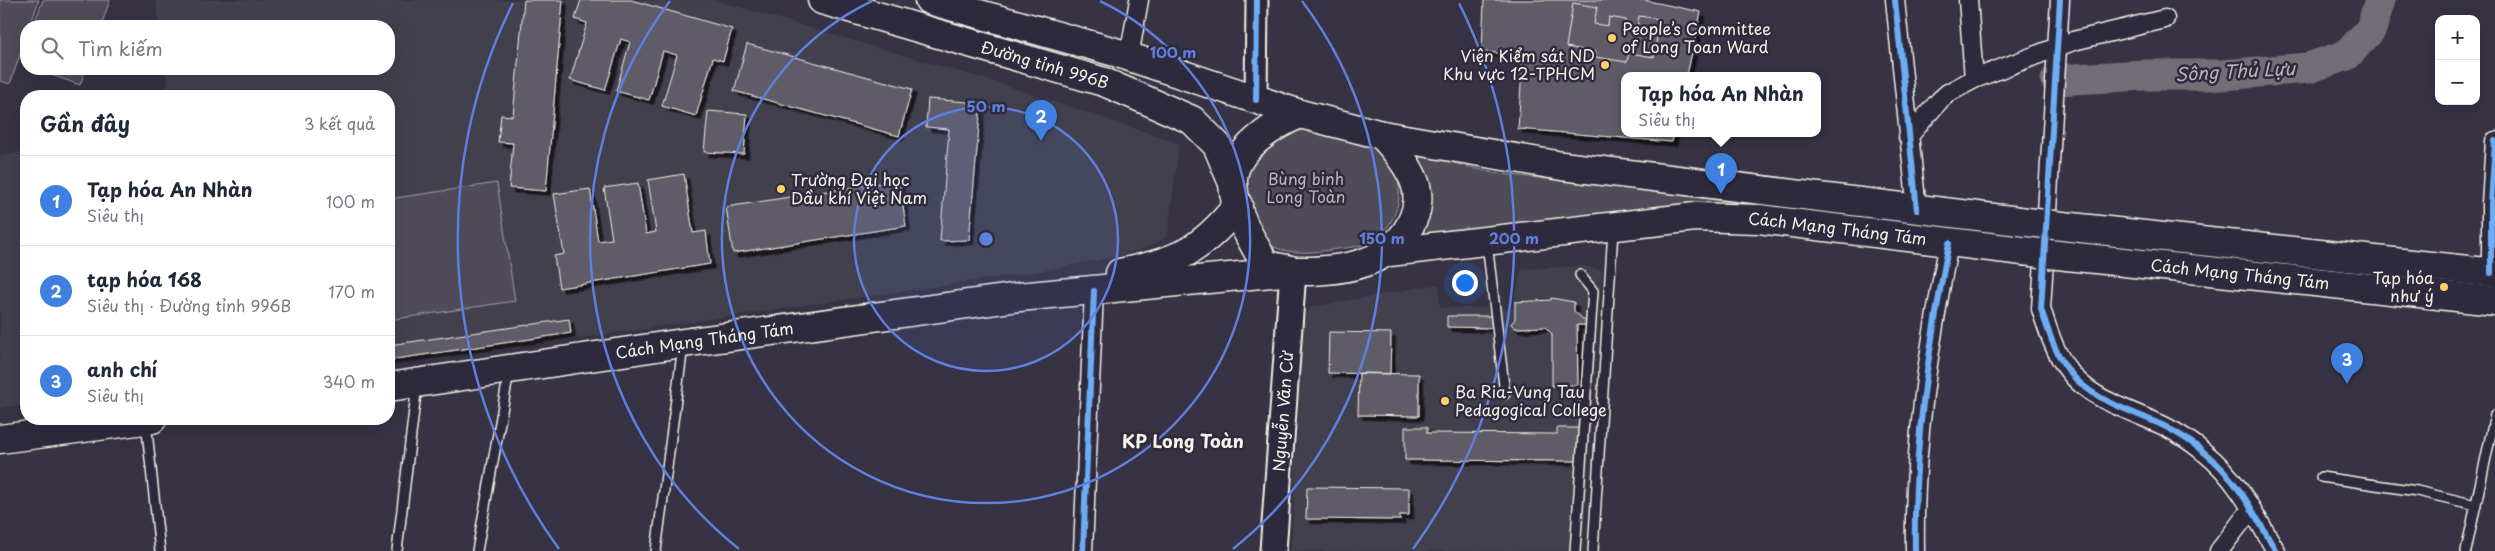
<!DOCTYPE html>
<html lang="vi">
<meta charset="utf-8">
<style>
:root{--surface:#fff;--page:#f6f6f7;--text:#1f2937;--muted:#747a83;--line:#e0e1e3;--accent:#111827}
body{margin:0;font-family:"Playpen Sans",sans-serif;background:var(--page);color:var(--text)}
.controls{position:absolute;right:15px;top:15px;display:grid;overflow:hidden;border-radius:10px;box-shadow:0 5px 20px #0002}
.controls button{width:45px;height:45px;display:grid;place-items:center;padding:0;border:0;border-bottom:1px solid var(--line);background:var(--surface);color:var(--text);font:25px sans-serif}
.you{position:absolute;left:1464px;top:282px;width:18px;height:18px;margin:-12px;border:4px solid #fff;border-radius:50%;background:#1a73e8;box-shadow:0 0 0 8px #1a73e833}
.badge{display:grid;place-items:center;width:32px;height:32px;border-radius:50%;background:var(--accent);color:#fff;font-size:16px;font-weight:700}
.pin{position:absolute;translate:-50% -41px;filter:drop-shadow(0 1px 2px #0008)}
.pin::after{content:'';position:absolute;top:26px;width:18px;height:15px;background:inherit;clip-path:polygon(0 0,100% 0,50% 100%)}
.popup{position:absolute;left:1621px;top:72px;width:200px;height:65px;box-sizing:border-box;display:grid;place-content:center;border-radius:10px;background:var(--surface);filter:drop-shadow(0 1px 4px #0005);font-size:16px;white-space:nowrap;color:var(--muted)}
.popup b{font-size:19px;color:var(--text)}
.popup::after{content:'';position:absolute;left:50%;top:100%;margin-left:-10px;border:10px solid transparent;border-top-color:var(--surface)}
.list{margin:0;padding:0;list-style:none}
h2{display:flex;justify-content:space-between;align-items:center;height:65px;margin:0;padding:0 20px;font-size:21px}
h2 small{font-size:16px;font-weight:400;color:var(--muted)}
.list li{display:grid;grid-template-columns:32px 1fr auto;gap:15px;align-items:center;box-sizing:border-box;height:90px;padding:0 20px;border-top:1px solid var(--line)}
.list b{display:block;font-size:19px;white-space:nowrap}
.list p{margin:0;font-size:16px;white-space:nowrap;color:var(--muted)}
.list em{font-size:16px;font-style:normal;color:var(--muted)}
.icon{flex:none;width:28px;height:28px;fill:none;stroke:currentColor;stroke-width:2;stroke-linecap:round;stroke-linejoin:round}
.map{position:relative;flex:none;width:2495px;height:551px;overflow:hidden}
.search{position:absolute;background:var(--surface);box-shadow:0 5px 20px #0002;left:20px;top:20px;width:375px;height:55px;display:flex;align-items:center;gap:12px;box-sizing:border-box;padding:0 18px;border-radius:20px;color:var(--muted);font-size:19px}
.panel{position:absolute;background:var(--surface);box-shadow:0 5px 20px #0002;left:20px;top:90px;width:375px;height:335px;border-radius:20px}
.map>svg:first-child{display:block}
</style>
<div class="map">
<svg width="2495" height="551" viewBox="0 0 2495 551">
<defs>
<filter id="shadow"><feDropShadow dx="4.5" dy="4.5" stdDeviation="0" flood-color="#0009"/></filter>
</defs>
<rect width="100%" height="100%" fill="#373244"/>
<filter id="ink" filterUnits="userSpaceOnUse"><feTurbulence type="fractalNoise" baseFrequency=".02" numOctaves="2"/><feDisplacementMap in="SourceGraphic" scale="10" xChannelSelector="R" yChannelSelector="G"/><feConvolveMatrix kernelMatrix="1 2 1 2 8 2 1 2 1" color-interpolation-filters="sRGB"/></filter>
<g filter="url(#ink)">
<!-- built -->
<path fill="#433f4e" d="M156,0H715L1002,84L1179,143L1168,236L1151,246L1128,254L1042,271L389,366V96H169L165,69H389V26H159Z
M26,151V404L0,408V156Z
M1584,266L1602,270L1582,551H1291L1303,317L1311,307L1439,284L1440,307L1512,309L1522,269Z"/>
<!-- green -->
<path fill="#504b59" stroke="#a29ea0" d="M0,0H39L30,26H26V37L10,84L0,81Z
M43,0H110L101,26H33Z
M34,69H86L80,85Z
M1299,124C1313,128 1369,138 1377,145C1407,171 1407,216 1374,240C1364,247 1350,247 1338,249C1303,254 1271,258 1249,225C1244,218 1243,175 1242,164Z
M1414,153L1494,173L1660,192L1798,212L1948,228V232L1797,218L1411,241Z
M497,183L515,301L389,320V199Z"/>
<g fill="none" stroke-linecap="round" stroke-linejoin="round">
<!-- river -->
<path stroke="#726e77" stroke-width="31" d="M2056,80L2145,75H2221L2308,68L2347,55L2371,29L2380,0"/>
</g>
<!-- building -->
<path fill="#5f5c67" stroke="#f4f1e8" filter="url(#shadow)" d="M524,0H563L546,191L509,188L513,143L498,142L501,115L513,116Z
M581,0H631L732,29L723,61L713,58L696,116L662,106L677,55L663,51L649,100L616,91L630,42L621,39L605,90L570,80L587,23L575,19Z
M1484,0H1643L1701,12L1687,75H1625V133H1674L1672,142L1518,129L1523,55L1482,52Z
M1573,3L1597,7L1594,24L1608,26L1609,17L1626,20L1625,26L1637,28L1639,16L1660,19L1654,57L1629,53L1627,62L1595,57L1596,52L1566,47Z
M747,44L912,89L899,136L734,91Z
M928,99L981,103L969,240L940,241L949,129L926,127Z
M708,111L747,114L744,154L704,152Z
M684,174L693,233L706,231L710,264L559,288L554,256L564,254L554,194L590,189L598,241L612,239L604,188L638,183L646,234L656,232L648,180Z
M899,180L906,226L733,253L726,207Z
M1551,298L1574,302V311L1589,325H1577L1578,385L1552,386V334L1545,327L1515,328L1511,324L1515,319V302L1551,300Z
M1447,316H1493V328L1447,327Z
M569,319L571,333L389,360V345Z
M1329,332L1391,333L1390,374L1328,373Z
M1359,373L1419,374V416L1358,415Z
M1405,427H1427V433L1557,434V428H1579V461L1405,460Z
M1307,487L1409,488V515H1400V520L1306,519Z"/>
<g fill="none" stroke-linecap="round" stroke-linejoin="round">
<!-- service casing -->
<g stroke="#f4f1e8" stroke-width="12">
<path id="service" d="M1487,243L1505,394
M146,422L160,551
M2321,477L2417,491L2476,505
M397,551L417,385
M477,551L509,372
M656,551L683,346
M1575,551L1593,291L1580,275
M1593,551L1613,230
M2466,551L2495,415"/>
</g>
<!-- minor casing -->
<g stroke="#f4f1e8" stroke-width="21">
<path id="minor" d="M1895,0L1917,210
M1968,0L1974,79
M2060,0L2041,309C2048,330 2055,354 2069,371C2090,400 2133,411 2164,426C2178,433 2193,443 2205,453C2237,478 2256,517 2276,551
M1129,57L1139,0
M1908,137L1940,100L1948,93L1974,79L2073,41L2165,19
M2491,273V204L2495,141
M1083,551L1094,291
M1915,551C1913,447 1929,345 1949,243
M2219,551L2251,509"/>
</g>
<!-- tertiary casing -->
<g stroke="#f4f1e8" stroke-width="25">
<path id="tertiary" d="M1256,100L1257,0"/>
</g>
<!-- secondary casing -->
<g stroke="#f4f1e8" stroke-width="29">
<g id="secondary">
<path id="s1" d="M1273,551L1293,271"/>
</g>
</g>
<!-- primary casing -->
<g stroke="#f4f1e8" stroke-width="31">
<g id="primary">
<path id="s2" d="M822,0L1104,82L1192,120L1217,145L1232,181"/>
<path d="M929,0L1115,52L1300,114L1382,135L1562,166L2027,222"/>
<path d="M2071,227L2495,273"/>
<path id="s3" d="M1389,252L1695,217L1759,219L2023,251"/>
<path id="s4" d="M2067,256L2495,301"/>
<path d="M1291,270L1266,265C1251,240 1234,212 1233,183C1231,151 1275,124 1300,114"/>
<path d="M1120,273C1178,261 1200,252 1238,205"/>
<path id="s5" d="M389,387L683,343L1019,297L1293,271C1338,272 1394,266 1413,219C1419,206 1419,190 1413,178C1406,162 1394,148 1382,135"/>
<path d="M0,439L152,419"/>
</g>
</g>
<!-- service -->
<use href="#service" stroke="#2f2a3d" stroke-width="9"/>
<!-- minor -->
<use href="#minor" stroke="#2f2a3d" stroke-width="18"/>
<!-- tertiary -->
<use href="#tertiary" stroke="#2f2a3d" stroke-width="21"/>
<!-- secondary -->
<use href="#secondary" stroke="#2f2a3d" stroke-width="25"/>
<!-- primary -->
<use href="#primary" stroke="#2f2a3d" stroke-width="28"/>
<!-- primary-bridge casing -->
<g stroke="#f4f1e8" stroke-width="31" stroke-linecap="butt">
<path id="primary-bridge" d="M2027,222L2071,227
M2023,251L2067,256"/>
</g>
<!-- primary-bridge -->
<use href="#primary-bridge" stroke="#2f2a3d" stroke-width="28"/>
<!-- cycleway casing -->
<g stroke="#2f2a3d" stroke-width="9">
<path id="cycleway" d="M1895,0L1917,210
M2060,0L2041,309C2048,330 2055,354 2069,371C2090,400 2133,411 2164,426C2178,433 2193,443 2205,453C2237,478 2256,517 2276,551
M1256,100L1257,0
M2491,273V204L2495,141
M1083,551L1094,291
M1915,551C1913,447 1929,345 1949,243"/>
</g>
<!-- cycleway -->
<use href="#cycleway" stroke="#6dadf4" stroke-width="6"/>
</g>
</g>
<!-- distance rings -->
<circle cx="986" cy="239" r="132" fill="#5e7fdd" fill-opacity=".12"/>
<g fill="none" stroke="#5e7fdd" stroke-width="2.5">
<circle cx="986" cy="239" r="132"/>
<path d="M1100 1A264 264 0 1 1 872 1"/>
<path d="M739 549A396 396 0 0 1 670 1M1302 1A396 396 0 0 1 1233 549"/>
<path d="M559 549A528 528 0 0 1 513 3M1459 3A528 528 0 0 1 1413 549"/>
</g>
<!-- markers -->
<g fill="#ffd166" stroke="#2f2a3d" stroke-width="2">
<circle cx="1612" cy="38" r="5"/>
<circle cx="1605" cy="65" r="5"/>
<circle cx="781" cy="189" r="5"/>
<circle cx="2444" cy="287" r="5"/>
<circle cx="1445" cy="401" r="5"/>
</g>
<g text-anchor="middle" stroke-width="5" stroke-linejoin="round" paint-order="stroke">
<!-- poi labels -->
<g font-size="16" fill="#f4f1e8" stroke="#2f2a3d" text-anchor="start">
<text x="1622" y="35">People’s Committee<tspan x="1622" dy="18">of Long Toan Ward</tspan></text>
<text x="1595" y="62" text-anchor="end">Viện Kiểm sát ND<tspan x="1595" dy="18">Khu vực 12-TPHCM</tspan></text>
<text x="791" y="186">Trường Đại học<tspan x="791" dy="18">Dầu khí Việt Nam</tspan></text>
<text x="2434" y="284" text-anchor="end">Tạp hóa<tspan x="2434" dy="18">như ý</tspan></text>
<text x="1455" y="398">Ba Ria-Vung Tau<tspan x="1455" dy="18">Pedagogical College</tspan></text>
</g>
<!-- street labels -->
<g font-size="16" fill="#f4f1e8" stroke="#2f2a3d">
<text dy="6" stroke="none"><textPath href="#s2" startOffset="232">Đường tỉnh 996B</textPath></text>
<text dy="6" stroke="none"><textPath href="#s3" startOffset="451">Cách Mạng Tháng Tám</textPath></text>
<text dy="6" stroke="none"><textPath href="#s4" startOffset="174">Cách Mạng Tháng Tám</textPath></text>
<text dy="6" stroke="none"><textPath href="#s5" startOffset="319">Cách Mạng Tháng Tám</textPath></text>
<text dy="6" stroke="none"><textPath href="#s1" startOffset="140">Nguyễn Văn Cừ</textPath></text>
</g>
<!-- park labels -->
<g font-size="16" fill="#bbb7b6" stroke="#2f2a3d">
<text x="1306" y="185">Bùng binh<tspan x="1306" dy="18">Long Toàn</tspan></text>
</g>
<!-- water labels -->
<g font-size="18" font-style="italic" fill="#bab6b5" stroke="#2f2a3d">
<text transform="translate(2235 72) rotate(-3)" y="6">Sông Thủ Lựu</text>
</g>
<!-- neighbourhood labels -->
<g font-size="18" font-weight="bold" fill="#f4f1e8" stroke="#2f2a3d">
<text x="1183" y="448">KP Long Toàn</text>
</g>
</g>
<circle cx="986" cy="239" r="8" fill="#5e7fdd" stroke="#2f2a3d" stroke-width="2.5"/>
<g font-size="15" text-anchor="middle" font-weight="bold" fill="#5e7fdd" stroke="#2f2a3d" stroke-width="5" stroke-linejoin="round" paint-order="stroke">
<text x="1173" y="58">100 m</text>
<text x="986" y="112">50 m</text>
<text x="1382" y="244">150 m</text>
<text x="1514" y="244">200 m</text>
</g>
</svg>
<div class="controls">
<button>+</button>
<button>−</button>
</div>
<div class="you"></div>
<div class="pin badge" style="left:1721px;top:194px;background:#3f7fe0">1</div>
<div class="popup"><b>Tạp hóa An Nhàn</b>Siêu thị</div>
<div class="pin badge" style="left:1041px;top:141px;background:#3f7fe0">2</div>
<div class="pin badge" style="left:2347px;top:384px;background:#3f7fe0">3</div>
<div class="search"><svg class="icon" aria-label="search" viewBox="0 0 24 24"><circle cx="10" cy="10" r="6"/><path d="M15 15l6 6"/></svg>Tìm kiếm</div>
<section class="panel">
<h2>Gần đây<small>3 kết quả</small></h2>
<ul class="list">
<li><span class="badge" style="background:#3f7fe0">1</span><div><b>Tạp hóa An Nhàn</b><p>Siêu thị</p></div><em>100 m</em></li>
<li><span class="badge" style="background:#3f7fe0">2</span><div><b>tạp hóa 168</b><p>Siêu thị · Đường tỉnh 996B</p></div><em>170 m</em></li>
<li><span class="badge" style="background:#3f7fe0">3</span><div><b>anh chí</b><p>Siêu thị</p></div><em>340 m</em></li>
</ul>
</section>
</div>
